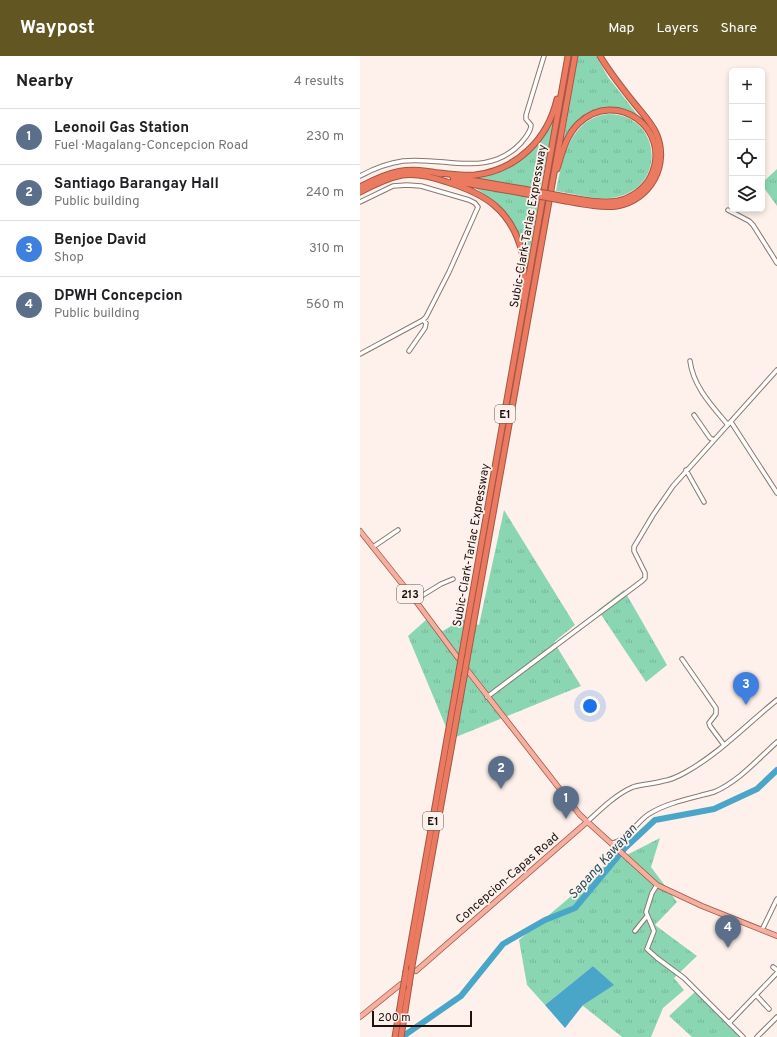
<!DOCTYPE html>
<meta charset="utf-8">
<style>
:root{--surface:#fff;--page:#f6f6f6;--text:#202124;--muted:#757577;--line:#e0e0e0;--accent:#625723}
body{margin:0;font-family:Overpass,sans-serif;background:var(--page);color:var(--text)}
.controls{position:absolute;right:12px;top:12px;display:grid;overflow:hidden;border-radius:6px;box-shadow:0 2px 6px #0003}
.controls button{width:36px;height:36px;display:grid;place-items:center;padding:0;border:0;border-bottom:1px solid var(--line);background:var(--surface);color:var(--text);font:20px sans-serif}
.scale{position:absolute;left:12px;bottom:10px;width:100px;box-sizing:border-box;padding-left:4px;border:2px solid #1a130f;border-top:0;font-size:11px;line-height:14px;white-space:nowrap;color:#1a130f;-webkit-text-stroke:3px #fef1eb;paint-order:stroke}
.you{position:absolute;left:230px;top:650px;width:14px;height:14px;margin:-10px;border:3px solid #fff;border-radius:50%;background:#1a73e8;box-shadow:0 0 0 6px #1a73e833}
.badge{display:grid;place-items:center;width:26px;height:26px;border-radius:50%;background:var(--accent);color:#fff;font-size:13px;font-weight:700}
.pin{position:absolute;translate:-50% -33px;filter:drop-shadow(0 1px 2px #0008)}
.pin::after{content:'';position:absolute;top:21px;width:14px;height:12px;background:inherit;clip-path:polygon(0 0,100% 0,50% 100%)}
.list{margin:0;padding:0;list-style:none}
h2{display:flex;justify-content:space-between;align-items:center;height:52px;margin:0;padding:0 16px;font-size:17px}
h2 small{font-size:13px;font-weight:400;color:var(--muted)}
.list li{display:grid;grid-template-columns:26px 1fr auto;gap:12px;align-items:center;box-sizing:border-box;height:56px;padding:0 16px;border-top:1px solid var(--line)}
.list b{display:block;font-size:15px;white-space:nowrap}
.list p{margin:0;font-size:13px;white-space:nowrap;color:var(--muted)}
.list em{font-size:13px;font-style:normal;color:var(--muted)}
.icon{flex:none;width:22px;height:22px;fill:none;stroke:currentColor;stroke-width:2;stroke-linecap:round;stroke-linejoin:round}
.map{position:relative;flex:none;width:417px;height:981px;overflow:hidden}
header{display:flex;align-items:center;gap:24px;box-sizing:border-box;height:56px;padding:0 20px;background:var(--accent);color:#fff}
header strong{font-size:19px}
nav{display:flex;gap:22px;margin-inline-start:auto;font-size:14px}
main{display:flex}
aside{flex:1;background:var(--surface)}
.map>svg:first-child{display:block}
</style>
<header>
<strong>Waypost</strong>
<nav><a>Map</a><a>Layers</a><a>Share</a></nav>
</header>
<main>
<aside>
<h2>Nearby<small>4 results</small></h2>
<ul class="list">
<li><span class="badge" style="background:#5c6f8a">1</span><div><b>Leonoil Gas Station</b><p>Fuel · Magalang-Concepcion Road</p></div><em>230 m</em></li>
<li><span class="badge" style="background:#5c6f8a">2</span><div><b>Santiago Barangay Hall</b><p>Public building</p></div><em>240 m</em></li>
<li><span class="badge" style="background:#3f7fe0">3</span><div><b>Benjoe David</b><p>Shop</p></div><em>310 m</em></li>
<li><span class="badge" style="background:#5c6f8a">4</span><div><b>DPWH Concepcion</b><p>Public building</p></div><em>560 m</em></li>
</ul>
</aside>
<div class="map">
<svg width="417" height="981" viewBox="0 0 417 981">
<defs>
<pattern id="grass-tufts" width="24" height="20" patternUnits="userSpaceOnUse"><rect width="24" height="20" fill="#8ad6b2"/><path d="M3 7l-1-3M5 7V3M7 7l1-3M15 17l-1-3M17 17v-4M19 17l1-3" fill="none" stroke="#76b798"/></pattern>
</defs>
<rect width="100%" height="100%" fill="#fef1eb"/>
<!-- grass -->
<path fill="url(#grass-tufts)" d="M218,0H236L248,21L280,62C258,49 232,47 214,68C210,73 207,81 203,86Z
M248,58C301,58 308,130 257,141C237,145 215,138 196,135C202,104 210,62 248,58Z
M192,65L194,66L180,133L115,123V121C153,113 175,101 192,65Z
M417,113V150L402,129V127Z
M114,131L179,143L167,210H166L153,168L137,147Z
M144,454L215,569L194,586L221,630L91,683L48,580L66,564L83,575L102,563L119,569Z
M264,534L307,609L286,626L238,554Z
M300,782L291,811L317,846L295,869L337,900L314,922L324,934L303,952L291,981H262L222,949L253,929L233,910L185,949L167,929L159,884L221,832L239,813Z
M336,935L381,981H332L309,960Z"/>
<!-- water -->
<path fill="#49a6c9" d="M233,910L254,929L223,949L205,972L185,949Z"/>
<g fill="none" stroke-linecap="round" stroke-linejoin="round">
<!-- river -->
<path stroke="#49a6c9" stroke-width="6" d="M42,981L101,940L143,888L185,864L215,852L265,792L295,764L354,753L397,733L417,714"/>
<!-- minor casing -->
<g stroke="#89776e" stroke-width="5.5">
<path id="minor" d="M0,120C13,113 28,107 43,105C85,100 127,123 161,87C165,82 171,76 171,69L166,63V59L184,0
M0,146L33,130L47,129L61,130L109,144L115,147L118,151L89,216L66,261L63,264
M368,154L389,165L393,169L417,207
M0,298L63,264L66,267L65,272L49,295
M330,305C333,330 352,350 368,369
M334,359L350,382L354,384
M371,366L417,437
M326,414L344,446
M13,491L38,474
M55,544L81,528L93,523
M322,603L356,652V658L349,667L350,670L364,689
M127,641L282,525L285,522V517L274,495V491L293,459L313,430L417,314
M227,766C240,754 256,738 273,731C282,728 293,728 303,725C311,724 319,720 326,716C360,697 387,668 417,644
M251,787C267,786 276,766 289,758C308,746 333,742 354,736C379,725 397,704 417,686
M297,829L292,837L286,856L294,875L287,893L297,902L324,922L383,981
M402,874L417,843
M275,875L287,860
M413,911L417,914
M396,939L409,953
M369,967L417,917
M397,981L417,961"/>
</g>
<!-- major casing -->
<g stroke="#a25644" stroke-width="6">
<path id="major" d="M0,475L55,544L98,602
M108,615L220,759L297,829L342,850L417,880
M56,915L227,766
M0,961L41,928"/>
</g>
<!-- highway casing -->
<g stroke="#a25644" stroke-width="7">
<path id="highway" d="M197,113C202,97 206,79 219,67C256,32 313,73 291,120C285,133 271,142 258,145C241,148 223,144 206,141
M78,117C91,118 103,120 115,119C157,114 188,83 197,43
M93,121L163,133
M93,125L162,137
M0,131C30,115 47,110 81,118
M0,136C13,129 27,122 42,119C56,117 73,121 87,126C126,138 151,154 162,196C166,211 163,227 163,242
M206,145C222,148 241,152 257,150C291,144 310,108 296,77C291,66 282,57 274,47C262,32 250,17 240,0
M102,597L208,0
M107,603L215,0
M52,910L104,621
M46,915L99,615
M35,981L43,933
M41,981L49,929"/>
</g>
<!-- minor -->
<use href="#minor" stroke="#fff" stroke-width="3.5"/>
<!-- major -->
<use href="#major" stroke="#f4afa0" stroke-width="4.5"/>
<!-- highway -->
<use href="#highway" stroke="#ec7a61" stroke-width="5"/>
<!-- highway-bridge casing -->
<g stroke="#a25644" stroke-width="7" stroke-linecap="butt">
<path id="highway-bridge" d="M163,133L206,141
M162,137L206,145
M99,615L102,597
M104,621L107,603
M49,929L52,910
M43,933L46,915"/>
</g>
<!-- highway-bridge -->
<use href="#highway-bridge" stroke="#ec7a61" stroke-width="5"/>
</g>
<g text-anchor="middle" stroke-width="3.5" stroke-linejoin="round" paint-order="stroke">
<!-- shield labels -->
<g fill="#fef1eb" stroke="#5e5651" stroke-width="1">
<rect x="135" y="349" width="20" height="18" rx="3"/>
<rect x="37" y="529" width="26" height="18" rx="3"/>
<rect x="63" y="756" width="20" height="18" rx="3"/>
</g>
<g font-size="11" font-weight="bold" fill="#1a130f">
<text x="145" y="362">E1</text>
<text x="50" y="542">213</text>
<text x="73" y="769">E1</text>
</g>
<!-- street labels -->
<g font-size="12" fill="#1a130f" stroke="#fef1eb">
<text transform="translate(168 170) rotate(-80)" y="4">Subic-Clark-Tarlac Expressway</text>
<text transform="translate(111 489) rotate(-80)" y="4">Subic-Clark-Tarlac Expressway</text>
<text transform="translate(147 822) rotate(-41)" y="4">Concepcion-Capas Road</text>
</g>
<!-- water labels -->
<g font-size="13" font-style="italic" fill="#244c5c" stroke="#fef1eb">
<text transform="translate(242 805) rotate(-48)" y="5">Sapang Kawayan</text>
</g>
</g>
</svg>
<div class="controls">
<button>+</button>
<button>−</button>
<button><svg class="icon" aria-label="locate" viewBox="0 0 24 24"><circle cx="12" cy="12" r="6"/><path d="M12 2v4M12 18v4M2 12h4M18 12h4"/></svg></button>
<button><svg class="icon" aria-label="layers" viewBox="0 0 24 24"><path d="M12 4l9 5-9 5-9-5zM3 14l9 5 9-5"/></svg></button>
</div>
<div class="scale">200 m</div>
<div class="you"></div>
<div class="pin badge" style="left:206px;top:763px;background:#5c6f8a">1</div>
<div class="pin badge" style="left:141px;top:733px;background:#5c6f8a">2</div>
<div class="pin badge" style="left:386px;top:649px;background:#3f7fe0">3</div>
<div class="pin badge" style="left:368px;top:892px;background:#5c6f8a">4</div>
</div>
</main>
